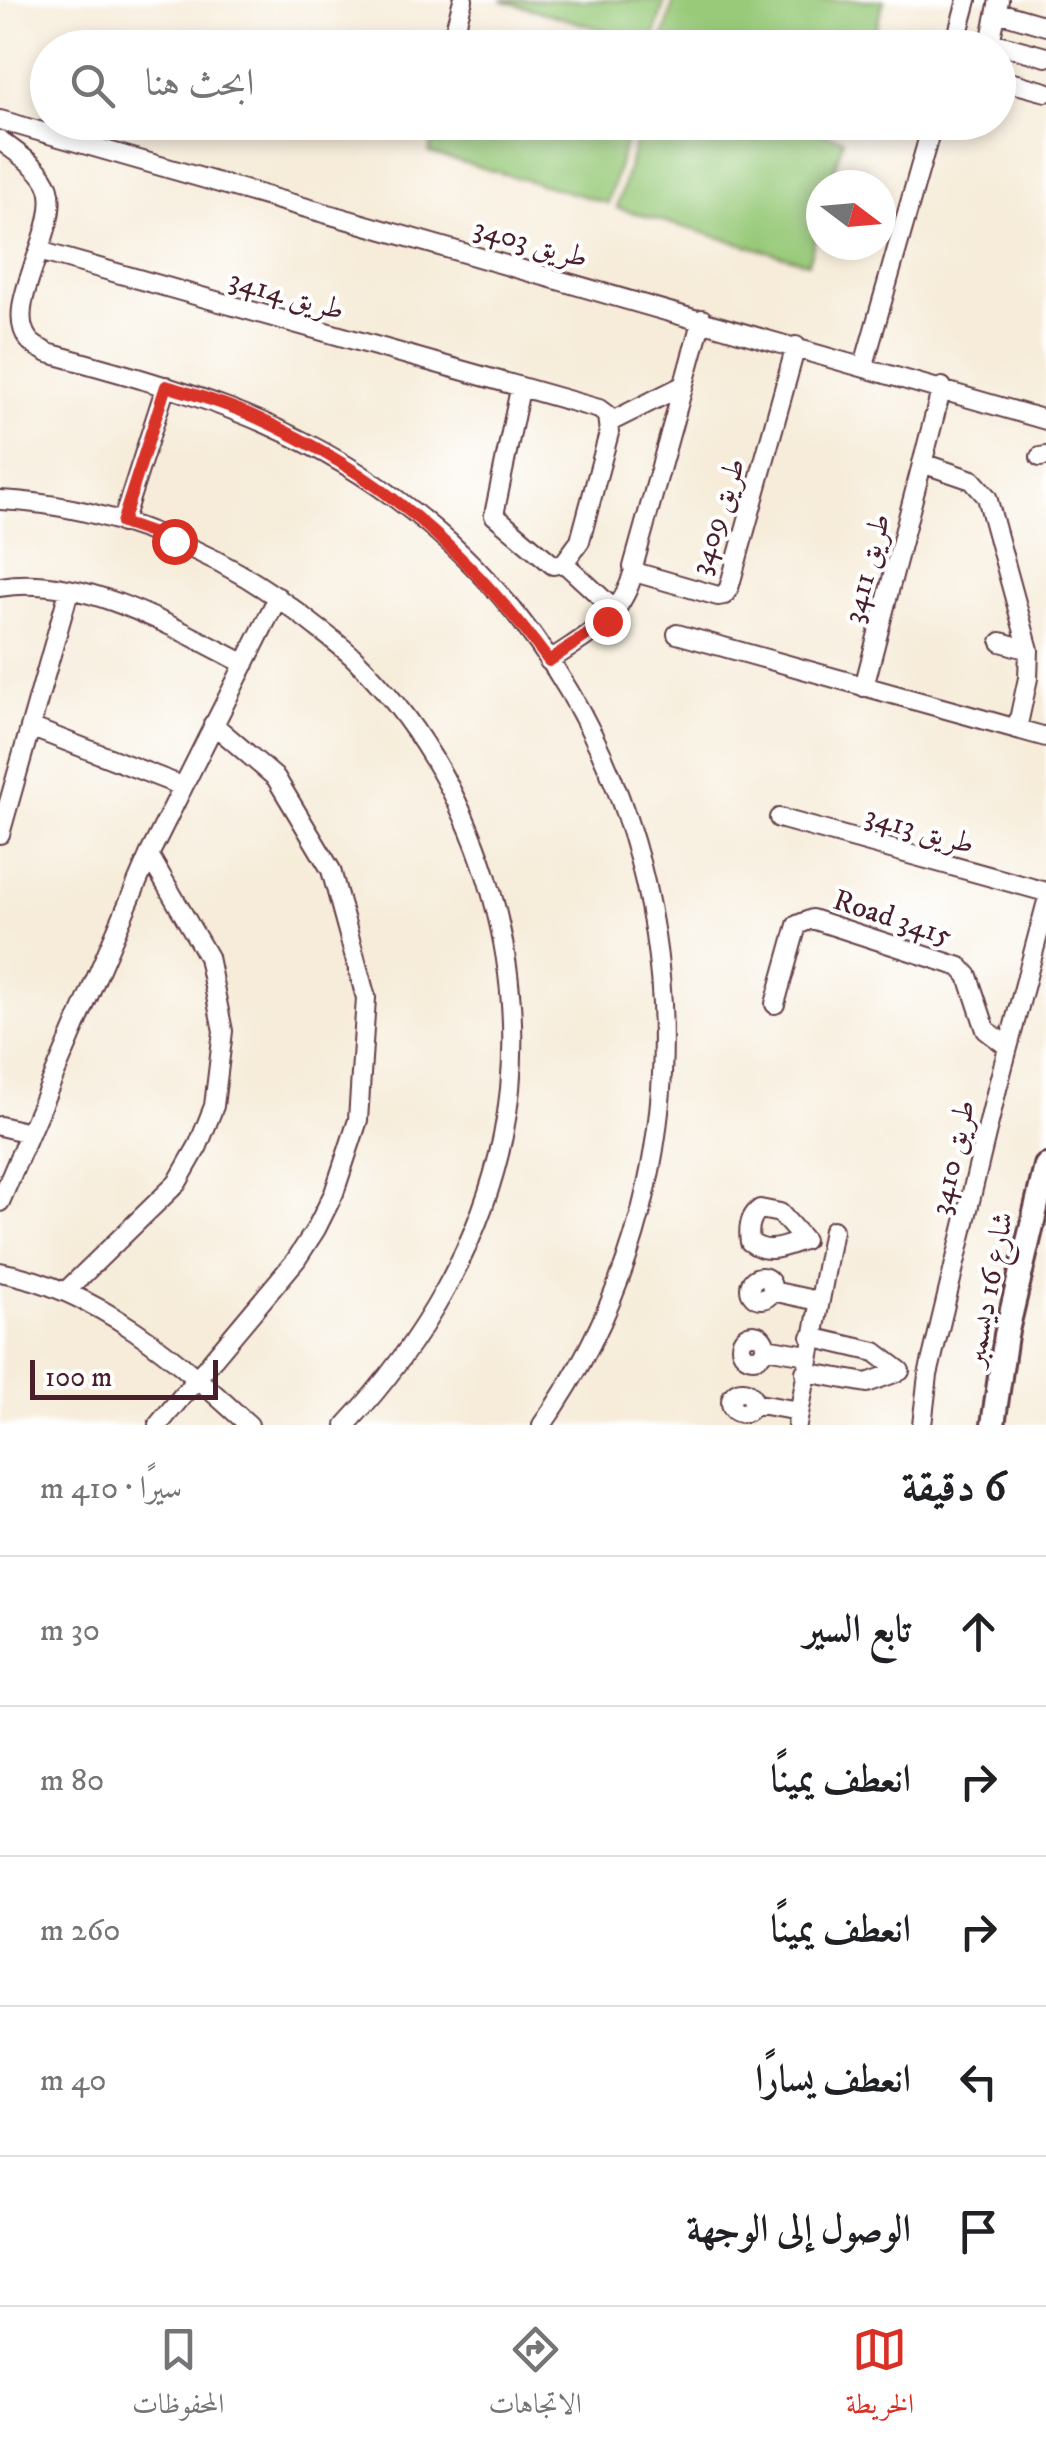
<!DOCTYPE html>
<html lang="ar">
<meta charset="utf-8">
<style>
:root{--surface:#fff;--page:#f2f2f2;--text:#202124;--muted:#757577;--line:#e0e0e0;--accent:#d93025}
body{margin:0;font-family:"IM FELL DW Pica",Amiri,serif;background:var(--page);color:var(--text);direction:rtl}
.compass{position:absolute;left:806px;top:170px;width:90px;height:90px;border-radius:50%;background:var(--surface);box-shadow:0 5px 15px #0003;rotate:106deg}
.scale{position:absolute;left:30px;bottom:25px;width:188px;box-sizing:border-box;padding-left:10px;border:5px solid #4a1f2b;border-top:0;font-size:28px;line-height:35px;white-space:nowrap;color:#4a1f2b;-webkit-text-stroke:8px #fff;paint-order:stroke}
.stop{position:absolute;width:30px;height:30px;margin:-22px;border:8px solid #d93025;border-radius:50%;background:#fff}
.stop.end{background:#d93025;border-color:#fff;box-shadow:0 2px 10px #0008}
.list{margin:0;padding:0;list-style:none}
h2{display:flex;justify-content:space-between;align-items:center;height:130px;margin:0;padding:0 40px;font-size:42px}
h2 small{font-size:32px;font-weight:400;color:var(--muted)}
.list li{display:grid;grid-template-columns:65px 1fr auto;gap:30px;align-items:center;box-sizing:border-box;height:150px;padding:0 40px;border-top:2px solid var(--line)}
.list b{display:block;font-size:38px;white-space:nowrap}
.list em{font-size:32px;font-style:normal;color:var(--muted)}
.icon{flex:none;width:55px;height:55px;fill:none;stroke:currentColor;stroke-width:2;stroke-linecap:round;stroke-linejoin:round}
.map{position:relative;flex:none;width:1046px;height:1425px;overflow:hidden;direction:ltr}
.search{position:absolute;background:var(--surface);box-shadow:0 5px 15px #0003;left:30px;right:30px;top:30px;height:110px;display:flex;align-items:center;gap:25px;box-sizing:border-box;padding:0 35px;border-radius:55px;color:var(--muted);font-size:38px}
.sheet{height:880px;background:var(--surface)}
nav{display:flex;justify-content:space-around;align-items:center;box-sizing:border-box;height:140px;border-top:2px solid var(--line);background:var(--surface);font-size:28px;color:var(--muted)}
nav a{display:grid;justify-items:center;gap:5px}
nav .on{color:var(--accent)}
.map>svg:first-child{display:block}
</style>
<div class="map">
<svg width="1046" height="1425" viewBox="0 0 1046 1425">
<rect width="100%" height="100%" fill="#fff"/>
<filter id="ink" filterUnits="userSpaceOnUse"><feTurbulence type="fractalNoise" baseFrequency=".01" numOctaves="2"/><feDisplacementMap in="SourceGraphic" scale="20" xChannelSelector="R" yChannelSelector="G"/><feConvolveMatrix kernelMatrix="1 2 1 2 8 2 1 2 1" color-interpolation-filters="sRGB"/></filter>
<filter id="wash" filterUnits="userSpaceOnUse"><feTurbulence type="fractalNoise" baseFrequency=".0048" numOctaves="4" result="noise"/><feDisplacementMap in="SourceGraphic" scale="40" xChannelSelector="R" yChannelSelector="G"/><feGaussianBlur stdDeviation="2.25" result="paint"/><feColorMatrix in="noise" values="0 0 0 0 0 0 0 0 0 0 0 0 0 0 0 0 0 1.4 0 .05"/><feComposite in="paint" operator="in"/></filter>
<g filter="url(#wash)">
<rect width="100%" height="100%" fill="#f6ecd9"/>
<!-- green -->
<path fill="#99ca7a" stroke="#727452" stroke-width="2.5" d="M501,0H665L652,44Z
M674,0H884L871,47H661Z
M438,123V122L631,123L608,203L429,153Z
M641,123H787L843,139L830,185H821V217L808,263L617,208Z"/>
</g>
<g filter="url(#ink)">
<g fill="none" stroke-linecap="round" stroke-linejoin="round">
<!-- minor casing -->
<g stroke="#643e45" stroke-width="22">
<path id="minor" d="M998,12L1046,26
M991,42L1046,57
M450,48L463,0
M954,48L967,0
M989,48L999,0
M998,79L1046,92
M0,120L1046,420
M0,140C16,153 43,168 49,189C61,230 1,307 29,340C33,346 41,349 48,353C176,388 285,417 395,498C685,711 748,1133 542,1425
M39,251L599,409L607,415L609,433L580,541L564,563L553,565L494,515L520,389
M702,319L633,567L638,573L718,596L724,595L729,588L796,346
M864,365L933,122
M610,422L682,386
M1040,457L1046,456
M922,463L972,480L987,497L1029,650L1028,678L1017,729
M0,500C109,505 221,551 306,619C321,631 338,643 353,657C476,776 537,967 503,1136C481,1244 421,1345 346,1425
M122,523L166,386
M564,563L617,612
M0,587C83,573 175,628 245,664
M677,634L1046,737
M1001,642L1029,650
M549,661C589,633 621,621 634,570
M864,687L942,387
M30,727L182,786
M779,818L1046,892
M0,834L69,591
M775,1004L797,925L812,919L960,967L968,976L986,1030L1007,1046
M0,1126L29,1133
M0,1202L149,855L278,597
M760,1209L780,1213L804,1240C784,1246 769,1256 750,1242C748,1229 749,1217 760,1209Z
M0,1272C99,1290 177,1359 249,1425
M750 1288a11 11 0 1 1 22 0a11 11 0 1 1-22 0Z
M66,1291L177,1183L198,1146L214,1106L223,1031L208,957L149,855
M772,1291L818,1301
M741 1346a12 12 0 1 1 24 0a12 12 0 1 1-24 0Z
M765,1348L808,1355
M805,1372L867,1383L900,1371L875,1352L811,1337
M731 1402a11 11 0 1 1 22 0a11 11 0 1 1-22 0Z
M753,1403L799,1411
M158,1425L296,1260L316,1229L334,1193L358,1120L366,998L331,870L276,778L213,724
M797,1425L833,1230
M922,1425L928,1375L997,1089L1046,905"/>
</g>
<!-- major casing -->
<g stroke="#643e45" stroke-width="28">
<path id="major" d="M993,1425L1006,1335L1046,1166"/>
</g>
<!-- minor -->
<use href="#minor" stroke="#fff" stroke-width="18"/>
<!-- major -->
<use href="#major" stroke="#fff" stroke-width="22"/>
</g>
</g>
<g fill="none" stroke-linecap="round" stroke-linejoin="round" filter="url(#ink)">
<!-- route -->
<path stroke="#d93025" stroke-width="12" d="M174,541L122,523L166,386C195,395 225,403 253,416C380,473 466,550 549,661L607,621"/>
</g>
<g text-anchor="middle" stroke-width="8" stroke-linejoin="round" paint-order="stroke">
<!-- street labels -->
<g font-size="30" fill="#4a1f2b" stroke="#fff">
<text transform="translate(531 242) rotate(16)" y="10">طريق 3403</text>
<text transform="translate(287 294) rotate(16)" y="10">طريق 3414</text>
<text transform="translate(717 516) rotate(-72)" y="10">طريق 3409</text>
<text transform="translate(866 568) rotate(-75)" y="10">طريق 3411</text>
<text transform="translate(920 829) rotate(16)" y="10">طريق 3413</text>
<text transform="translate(893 917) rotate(18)" y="10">Road 3415</text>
<text transform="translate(952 1157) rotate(-77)" y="10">طريق 3410</text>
<text transform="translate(988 1289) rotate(-79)" y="10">شارع 16 ديسمبر</text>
</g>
</g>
</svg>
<svg class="compass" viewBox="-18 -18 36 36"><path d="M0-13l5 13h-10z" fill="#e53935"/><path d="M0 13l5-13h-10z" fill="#757577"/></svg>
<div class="scale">100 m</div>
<div class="stop" style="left:174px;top:541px"></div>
<div class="stop end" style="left:607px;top:621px"></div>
<div class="search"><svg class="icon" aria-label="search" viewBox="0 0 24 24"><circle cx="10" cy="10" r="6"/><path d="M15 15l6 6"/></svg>ابحث هنا</div>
</div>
<section class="sheet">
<h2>6 دقيقة<small>سيرًا · 410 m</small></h2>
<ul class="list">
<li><svg class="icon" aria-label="ahead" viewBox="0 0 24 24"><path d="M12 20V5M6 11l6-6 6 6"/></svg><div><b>تابع السير</b></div><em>30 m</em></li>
<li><svg class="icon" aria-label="right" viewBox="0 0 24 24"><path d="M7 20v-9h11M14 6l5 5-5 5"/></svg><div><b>انعطف يمينًا</b></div><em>80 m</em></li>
<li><svg class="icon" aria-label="right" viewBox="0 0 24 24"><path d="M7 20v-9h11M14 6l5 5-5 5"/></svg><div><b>انعطف يمينًا</b></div><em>260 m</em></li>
<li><svg class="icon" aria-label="left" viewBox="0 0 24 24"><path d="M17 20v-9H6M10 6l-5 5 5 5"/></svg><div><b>انعطف يسارًا</b></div><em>40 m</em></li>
<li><svg class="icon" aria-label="arrive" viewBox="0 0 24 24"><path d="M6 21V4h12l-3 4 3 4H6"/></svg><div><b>الوصول إلى الوجهة</b></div></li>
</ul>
</section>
<nav>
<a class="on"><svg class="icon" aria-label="map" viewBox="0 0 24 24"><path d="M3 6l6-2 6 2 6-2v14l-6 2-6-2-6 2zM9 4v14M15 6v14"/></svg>الخريطة</a>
<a><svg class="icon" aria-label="directions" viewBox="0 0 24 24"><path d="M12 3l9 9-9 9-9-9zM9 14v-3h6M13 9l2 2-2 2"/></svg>الاتجاهات</a>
<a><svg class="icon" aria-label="saved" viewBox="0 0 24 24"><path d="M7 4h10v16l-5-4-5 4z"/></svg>المحفوظات</a>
</nav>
